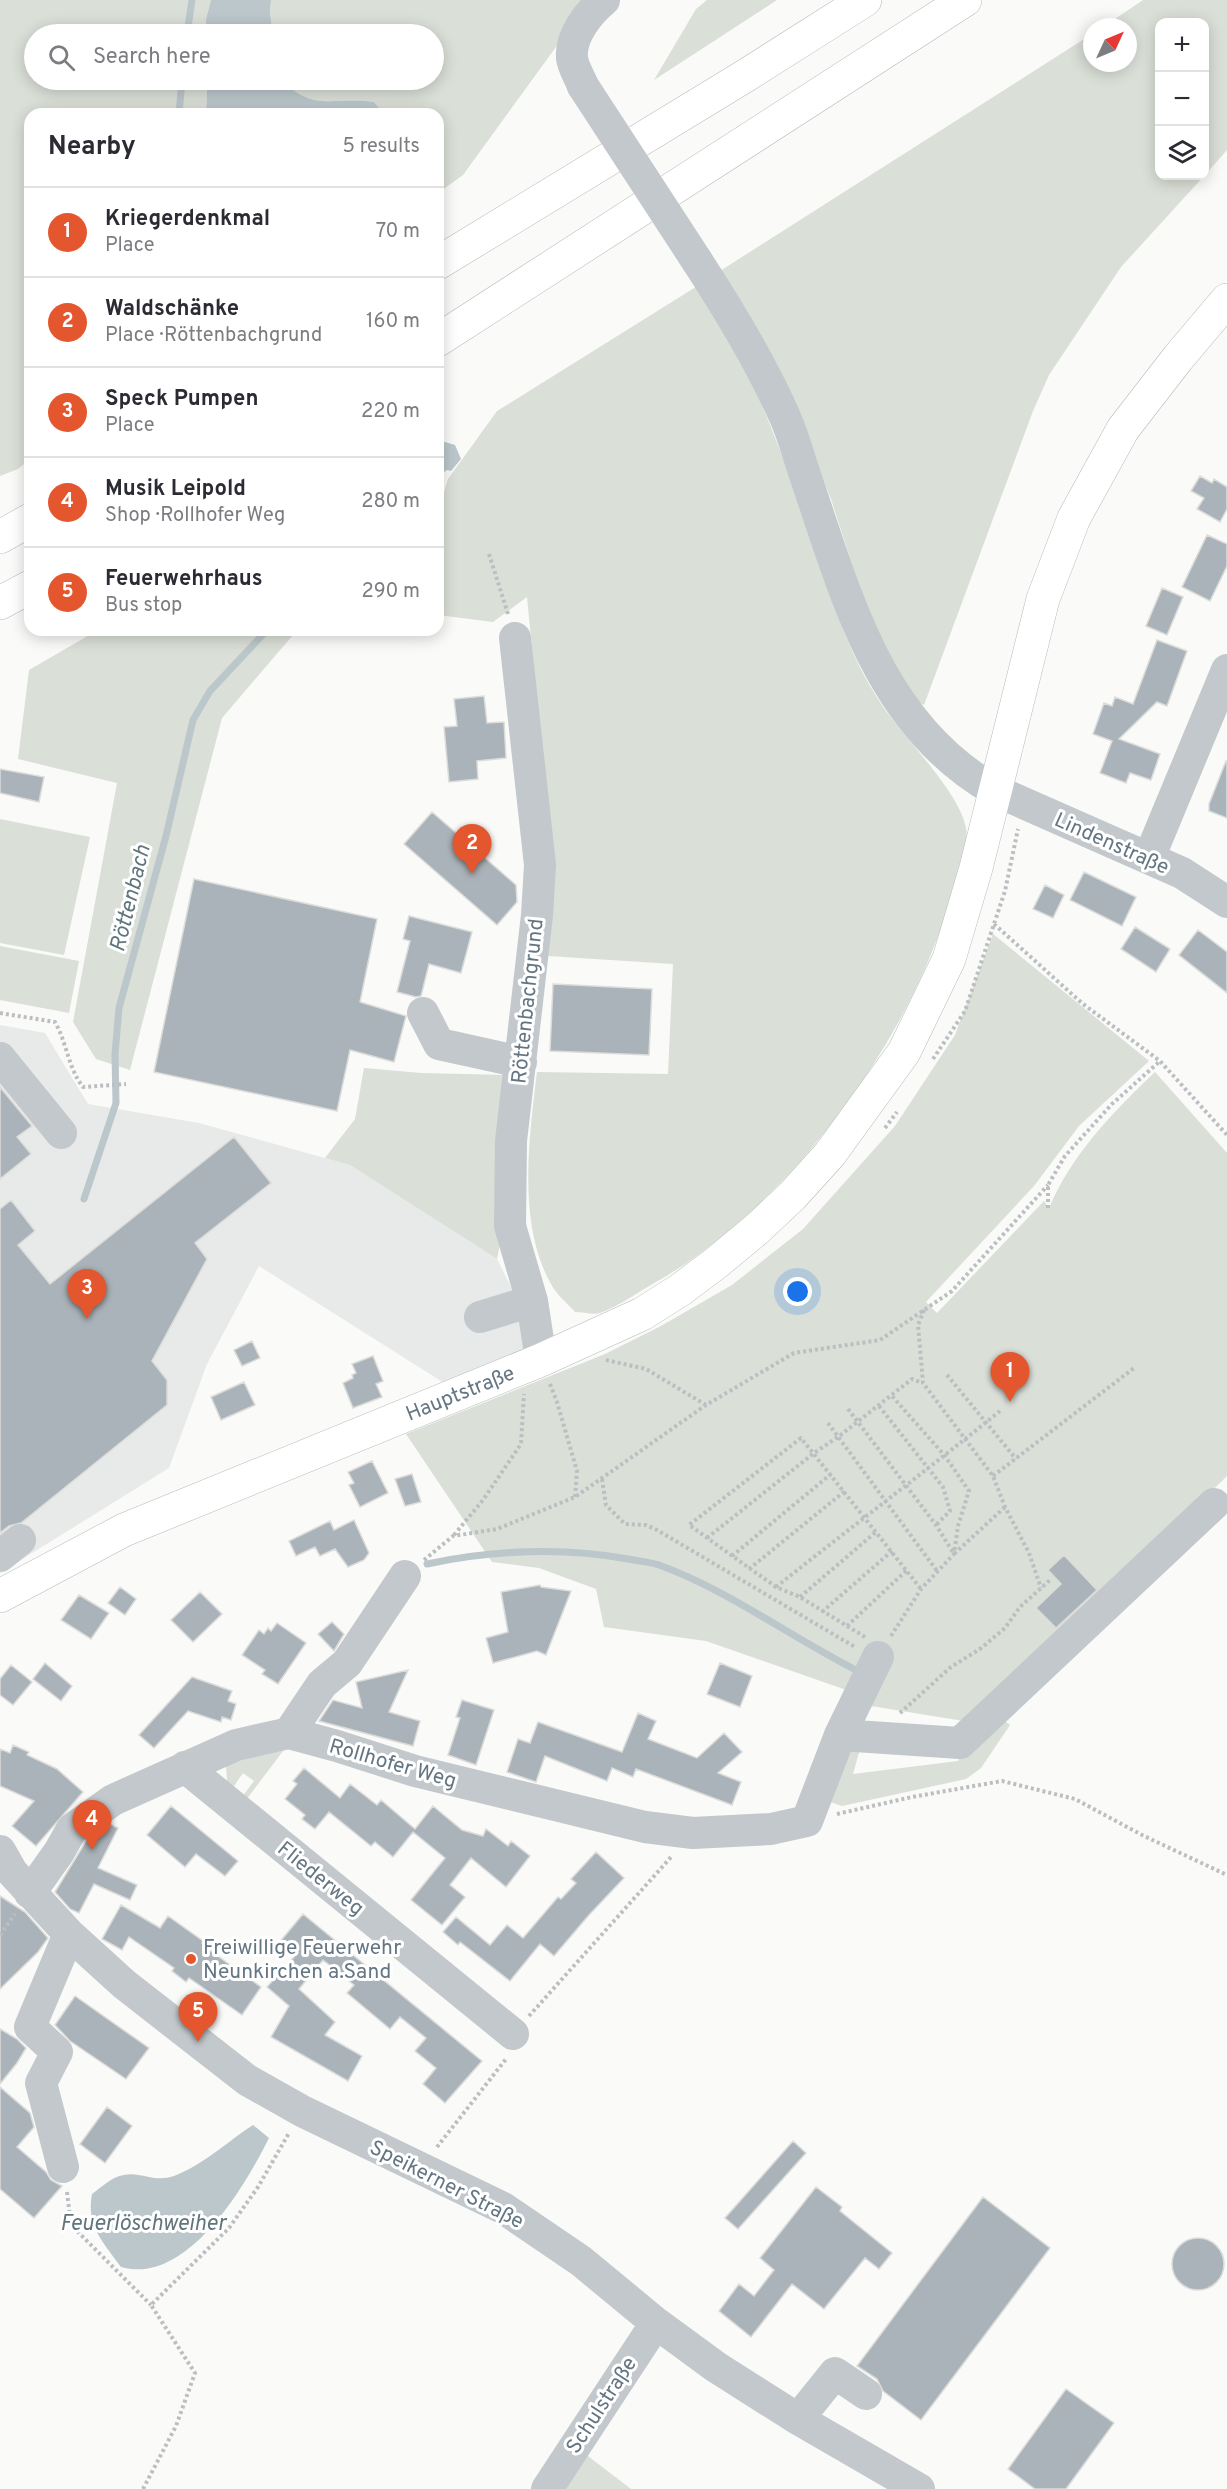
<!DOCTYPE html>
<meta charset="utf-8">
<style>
:root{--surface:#fff;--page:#f2f2f3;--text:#2b2b33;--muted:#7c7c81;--line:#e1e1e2;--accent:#e4572e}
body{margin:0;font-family:Overpass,sans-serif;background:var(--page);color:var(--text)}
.controls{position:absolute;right:18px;top:18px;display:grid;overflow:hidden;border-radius:12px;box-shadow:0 3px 15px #0003}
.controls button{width:54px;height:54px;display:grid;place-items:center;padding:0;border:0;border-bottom:2px solid var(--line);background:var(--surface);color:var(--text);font:30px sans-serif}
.compass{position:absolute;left:1083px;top:18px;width:54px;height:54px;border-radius:50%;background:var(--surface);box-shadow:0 3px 15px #0003;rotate:46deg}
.you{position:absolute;left:798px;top:1292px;width:21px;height:21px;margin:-15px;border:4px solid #fff;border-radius:50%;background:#1a73e8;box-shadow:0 0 0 9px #1a73e833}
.badge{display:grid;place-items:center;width:39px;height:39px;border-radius:50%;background:var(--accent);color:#fff;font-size:20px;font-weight:700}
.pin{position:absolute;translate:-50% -50px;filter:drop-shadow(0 2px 3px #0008)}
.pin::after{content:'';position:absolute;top:32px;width:21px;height:18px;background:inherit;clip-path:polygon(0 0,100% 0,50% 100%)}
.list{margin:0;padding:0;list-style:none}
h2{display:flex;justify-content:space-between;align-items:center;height:78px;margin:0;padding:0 24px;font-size:26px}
h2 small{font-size:20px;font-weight:400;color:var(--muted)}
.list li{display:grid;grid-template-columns:39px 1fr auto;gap:18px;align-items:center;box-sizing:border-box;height:90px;padding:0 24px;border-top:2px solid var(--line)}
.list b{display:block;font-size:22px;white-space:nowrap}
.list p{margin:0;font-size:20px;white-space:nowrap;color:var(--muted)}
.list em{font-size:20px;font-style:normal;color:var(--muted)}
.icon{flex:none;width:33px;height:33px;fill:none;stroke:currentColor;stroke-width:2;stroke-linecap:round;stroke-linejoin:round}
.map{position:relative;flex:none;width:1227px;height:2489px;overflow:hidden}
.search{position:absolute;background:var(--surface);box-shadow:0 3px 15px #0003;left:24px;top:24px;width:420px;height:66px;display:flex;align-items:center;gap:15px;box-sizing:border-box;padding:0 21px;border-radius:33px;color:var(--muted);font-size:22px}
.panel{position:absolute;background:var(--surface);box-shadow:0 3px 15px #0003;left:24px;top:108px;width:420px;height:528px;border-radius:18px}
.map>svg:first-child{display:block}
</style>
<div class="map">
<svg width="1227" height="2489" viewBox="0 0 1227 2489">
<rect width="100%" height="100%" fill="#fafaf8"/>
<!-- built -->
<path fill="#e8e9e9" d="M0,1025L45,1033L88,1104L199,1123L350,1165L497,1259L522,1309L530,1351L444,1383L259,1266L207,1364L169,1468L0,1573Z"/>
<!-- green -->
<path fill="#dadfd7" d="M0,0H211L206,19V34H34V80H210L207,89L206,114H30V459L18,469L0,476Z
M271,0H590L463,175L438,193V114H384L374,102C332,96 316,113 281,80H434V34H273L270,13Z
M707,0H777L654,80L696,9Z
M1143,0H1227V150L1205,175L1204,22H1160V176H1204L1121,267L1049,375L1033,411L924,705L911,698L874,633L831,499L779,368L720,271L1092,34V63H1128V27H1103Z
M699,285C708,299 719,312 727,327C735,342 741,358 748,373C771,424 790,475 808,528C829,590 846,653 884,708C906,740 960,793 966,828C969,842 959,864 956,878C920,1029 792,1205 656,1282C640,1291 617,1307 600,1313C593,1315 583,1312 575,1312C567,1303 556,1294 551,1284C517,1224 529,1138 537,1072L668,1074L673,964L548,956L554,872L527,597L493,622L438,615V512L448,479L497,411Z
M98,630H302L293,635L222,718L130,1070L96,1059L73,1022L117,783L18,759L29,670Z
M0,819L90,837L64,955L0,943Z
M993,934L1149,1061L1079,1126L1034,1186L926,1302L937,1313L1044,1201L1049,1208C1072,1154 1113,1112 1155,1072L1227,1153V1476L976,1723L871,1706L852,1692L706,1641L604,1627L596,1589L539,1568L492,1562L406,1434L605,1354L661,1326L732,1285L803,1229L895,1126L955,1035Z
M0,946L79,961L69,1013L0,1000Z
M364,1068L421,1073L508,1075L502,1234L497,1259L350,1165L325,1158L355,1119Z
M1000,1717L1010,1725L981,1768L966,1779L842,1806L830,1802L845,1747L860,1749L853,1774L958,1761L964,1747Z
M283,1751L246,1800L242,1797L254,1781L243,1773L232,1789L227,1781L226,1764L245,1753Z
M580,2450L631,2489H556Z"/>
<!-- water -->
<path fill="#bbc7cb" d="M211,0H271L270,13L273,34H206V19Z
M210,80H281C316,113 332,96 374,102L384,114H206L207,89Z
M438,440L455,445L461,459L451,471L447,470L438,476Z
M253,2125L269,2138C245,2186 187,2286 121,2267C103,2242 86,2226 92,2194C102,2187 111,2177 124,2175C140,2171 154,2183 174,2176C203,2165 227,2142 253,2125Z"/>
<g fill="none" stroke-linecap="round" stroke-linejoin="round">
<!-- stream -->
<path stroke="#bbc7cb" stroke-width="7" d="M187,34L192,0
M179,114L182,80
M84,1199L116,1103L115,1054L119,1008L166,836L193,720L210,691L267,630
M427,1564C492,1550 563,1547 628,1559C638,1561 650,1562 659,1565C728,1590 789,1636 854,1669"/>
</g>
<!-- building -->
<path fill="#aab3b9" stroke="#dcdcda" stroke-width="1.5" d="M1200,476L1212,483L1214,479L1227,487V509L1220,522L1197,509L1204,498L1191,491Z
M1207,535L1227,544V566L1210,601L1182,587Z
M1162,588L1183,597L1167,635L1146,626Z
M1157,640L1187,651L1167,706L1157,702L1119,739L1160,754L1151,780L1130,773L1126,783L1100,773L1112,741L1093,734L1104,703L1112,706L1115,697L1133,704Z
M484,696L487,723L504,722L506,758L477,761L478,779L449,782L444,727L457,726L454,699Z
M1226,761H1227V818L1209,811V804Z
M0,769L44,777L39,802L0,793Z
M432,812L516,885L517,902L497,925L404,844Z
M1084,872L1136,897L1122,926L1070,900Z
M194,879L377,919L360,1002L406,1016L394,1062L350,1050L337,1111L154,1072Z
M1045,885L1064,895L1053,918L1033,909Z
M409,916L472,932L461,973L429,964L421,996L416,997L397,992L410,941L403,939Z
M1135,927L1170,949L1156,972L1121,949Z
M1198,930L1227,952V993L1179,955Z
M553,984L652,989L649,1055L550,1051Z
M0,1087L32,1126L17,1137L31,1154L0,1179Z
M234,1137L271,1183L195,1243L207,1259L152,1361L167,1380V1405L21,1523L9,1526L0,1533V1209L11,1200L35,1231L18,1245L50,1284Z
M252,1341L260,1358L242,1366L234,1350Z
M373,1356L383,1381L376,1384L382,1397L353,1408L343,1383L353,1378L352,1375L356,1373L352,1364Z
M244,1382L255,1405L221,1420L211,1397Z
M372,1461L388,1493L360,1507L349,1485L354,1483L348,1472Z
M412,1474L421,1502L405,1506L395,1479Z
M354,1520L369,1553L364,1560L348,1567L335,1549L320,1556L315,1547L296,1556L289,1541L330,1521L334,1530Z
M1064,1555L1097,1590L1056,1628L1036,1608L1061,1584L1048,1570Z
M540,1585L541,1587L571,1591L546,1655L537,1651L493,1663L486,1638L508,1632L501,1592Z
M120,1587L136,1599L125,1615L108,1603Z
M200,1592L222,1614L193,1642L171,1620Z
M79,1595L109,1613L91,1639L61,1620Z
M332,1622L344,1634L334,1651L318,1634Z
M277,1623L306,1643L278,1684L262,1674L265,1670L242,1655L259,1630L264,1634L268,1628L271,1631Z
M45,1663L72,1686L61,1701L33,1679Z
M720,1663L752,1676L740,1707L707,1694Z
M11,1665L32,1682L13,1705L0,1695V1679Z
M408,1670L389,1712L420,1721L413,1746L319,1721L333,1700L362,1708L356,1682Z
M192,1677L232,1691L228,1701L236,1704L231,1720L222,1717L221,1722L188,1711L154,1748L139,1735Z
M462,1700L494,1710L476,1765L448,1755L460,1718L456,1717Z
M638,1713L656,1721L648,1739L697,1758L724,1733L742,1752L718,1773L741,1782L732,1805L636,1769L633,1777L612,1768L607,1781L545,1756L536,1782L507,1772L518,1739L530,1743L538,1722L622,1752Z
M13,1745L29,1752L27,1755L57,1769L83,1792L36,1846L12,1826L34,1801L0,1786V1749L10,1753Z
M304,1768L340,1798L350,1784L377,1805L381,1800L415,1829L433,1806L462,1830L483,1836L486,1829L508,1846L511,1841L530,1856L506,1887L471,1858L450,1885L465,1897L442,1925L411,1900L445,1858L413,1832L393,1857L375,1842L371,1846L329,1812L315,1829L302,1819L305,1815L285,1799L297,1784L293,1781Z
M171,1806L238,1861L225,1876L196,1854L185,1867L147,1835Z
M110,1824L118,1828L98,1868L137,1885L130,1900L94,1884L79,1913L70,1909L55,1892L86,1841Z
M596,1852L624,1878L589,1915L554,1956L540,1944L510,1981L460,1942L458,1945L443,1932L456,1917L490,1945L507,1925L523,1938L558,1897L561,1899L576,1883L571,1879Z
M0,1896L25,1912L48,1938L38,1952L0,1989Z
M121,1905L160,1928L168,1916L203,1941L202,1943L208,1949L261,1987L242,2015L189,1978L186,1982L172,1971L174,1968L129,1937L122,1950L102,1939Z
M303,1914L482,2061L445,2103L423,2084L436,2068L415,2051L426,2038L400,2017L390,2029L347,1993L354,1985L323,1960L299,1989L335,2022L325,2035L362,2056L348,2081L271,2037L289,2006L267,1987L294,1957L278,1944Z
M75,1996L149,2048L126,2079L70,2041L55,2025Z
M0,2029L17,2039L26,2048L17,2063L0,2084Z
M0,2087L30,2113L34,2127L17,2147L46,2172L51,2180L62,2186L34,2218L0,2189Z
M107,2107L132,2126L105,2163L80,2144Z
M793,2141L806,2153L738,2229L725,2218Z
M816,2187L842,2207L840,2211L892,2253L879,2269L865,2258L824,2309L792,2284L751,2337L719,2311L739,2284L754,2296L774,2270L760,2258Z
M983,2197L1050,2248L921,2420L883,2391L877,2379L857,2366Z
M1172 2264a26 26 0 1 1 52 0a26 26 0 1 1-52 0Z
M1066,2389L1114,2423L1066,2489H1035L1008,2469Z"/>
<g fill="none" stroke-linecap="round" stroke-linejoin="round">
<!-- major casing -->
<g stroke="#b5babe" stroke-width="34">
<path id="major" d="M0,1596L124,1530L541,1360L642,1314L680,1290L716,1263L757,1229L792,1196L830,1154L904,1052L949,959L976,868L1043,599L1074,518L1123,429L1178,358L1227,300"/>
</g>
<!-- highway casing -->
<g stroke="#b4b9bd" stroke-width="34">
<path id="highway" d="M438,263L745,76L865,0
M438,340L965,0
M0,537L30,520
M0,603L30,587"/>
</g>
<!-- path -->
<path stroke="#bbbfc2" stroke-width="4" stroke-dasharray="3 3" stroke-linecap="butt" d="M489,554L508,614
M994,924L1083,1004L1160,1061L1227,1135
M0,1013L55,1022C67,1043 68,1068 83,1087L126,1084
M933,1059L965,1011L1005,891L1018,829
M885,1128L897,1112
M1048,1208V1185L1065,1156L1112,1104L1160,1061
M924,1310L918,1325L923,1383L993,1476L1005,1507L1029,1553L1041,1588
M606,1360L646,1369L706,1405
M947,1375L1016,1459
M550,1384L557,1402L577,1471L575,1497
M879,1406L943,1487L950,1511L936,1525
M848,1409L936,1525L954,1554L1005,1507
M828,1423L937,1571
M993,1476L1134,1368
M602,1479L606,1505L625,1524L646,1525L657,1530L855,1647
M454,1535L483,1500L521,1444L524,1394
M707,1538L814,1453L838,1437L912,1379L923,1383
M732,1556L831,1474
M424,1560L453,1536L497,1529L575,1497L706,1405L794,1353L880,1340L952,1291L1048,1185
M749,1569L845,1491
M776,1587C850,1528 926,1471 1000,1411
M800,1597L877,1531
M822,1612L892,1551
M847,1626L907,1570
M891,1636L921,1589L954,1554L958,1526L969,1491L945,1456L892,1396
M865,1637L800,1597L776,1587L689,1525L801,1438L921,1589
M900,1713L951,1667L980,1649L1005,1628L1020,1607L1051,1579
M837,1814L912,1797L1002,1781L1075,1799L1142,1835L1227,1875
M0,1935L15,1914
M529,2016L672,1856
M437,2147L506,2059
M67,2192L71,2225L151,2305
M143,2489L176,2426L195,2373L151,2305L229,2228L258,2187L289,2133"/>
<!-- minor -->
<path stroke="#c3c8cc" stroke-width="32" d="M583,86C580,78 573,67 572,58C570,37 588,13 604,0
M697,261C729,310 760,361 784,415C793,434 798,455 805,475C846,594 877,723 994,790L1182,873L1227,902
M515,638L540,865L537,915L511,1141L510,1226L532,1301L541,1360
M1149,858L1227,670
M423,1013L439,1044L521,1062
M0,1058L61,1133
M480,1317L532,1301
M0,1556L20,1540
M289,1733L322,1684L347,1663L405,1576
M840,1735L960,1743L1214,1504
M185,1767L513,2034
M0,1851L12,1872L69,1934L124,1984L247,2080L302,2111L503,2208L581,2261L656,2323L716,2367L798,2419L919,2489
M30,1893L59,1852L72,1829L113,1800L236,1745L289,1733L337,1746L415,1771L645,1827L693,1833L771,1829L807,1821L840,1735L878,1657
M63,2167L41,2083L57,2052L30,2027L69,1934
M798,2419L835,2373L866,2394
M547,2489L656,2323"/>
<!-- major -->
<use href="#major" stroke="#fff" stroke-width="33"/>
<!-- highway -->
<use href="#highway" stroke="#fff" stroke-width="33"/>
<!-- minor-bridge -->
<path stroke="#c3c8cc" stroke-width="32" d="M583,86L697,261"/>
</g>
<!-- markers -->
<circle fill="#e4572e" stroke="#fff" stroke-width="2" cx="191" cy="1959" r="6"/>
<g text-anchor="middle" stroke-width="6" stroke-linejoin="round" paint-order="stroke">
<!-- street labels -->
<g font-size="21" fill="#657683" stroke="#fff">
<text transform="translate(1112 843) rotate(24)" y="7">Lindenstraße</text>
<text transform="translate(527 1001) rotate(-84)" y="7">Röttenbachgrund</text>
<text transform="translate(460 1393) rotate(-22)" y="7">Hauptstraße</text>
<text transform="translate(393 1763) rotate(16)" y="7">Rollhofer Weg</text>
<text transform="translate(321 1878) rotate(39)" y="7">Fliederweg</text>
<text transform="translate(447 2184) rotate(27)" y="7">Speikerner Straße</text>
<text transform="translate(601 2405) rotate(-57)" y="7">Schulstraße</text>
</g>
<!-- poi labels -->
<g font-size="21" fill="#657683" stroke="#fff" text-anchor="start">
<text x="203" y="1954">Freiwillige Feuerwehr<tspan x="203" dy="24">Neunkirchen a.Sand</tspan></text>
</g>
<!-- water labels -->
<g font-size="22" font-style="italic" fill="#60757c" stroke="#fff">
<text transform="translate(129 898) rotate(-76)" y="8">Röttenbach</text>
<text x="143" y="2230">Feuerlöschweiher</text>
</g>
</g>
</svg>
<div class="controls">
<button>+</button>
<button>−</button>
<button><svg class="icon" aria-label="layers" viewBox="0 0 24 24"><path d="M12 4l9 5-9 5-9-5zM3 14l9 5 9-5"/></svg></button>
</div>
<svg class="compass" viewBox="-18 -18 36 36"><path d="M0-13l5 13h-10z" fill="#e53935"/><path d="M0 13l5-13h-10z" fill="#7c7c81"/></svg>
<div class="you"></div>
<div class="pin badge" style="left:1010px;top:1402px">1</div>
<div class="pin badge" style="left:472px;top:874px">2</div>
<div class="pin badge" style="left:87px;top:1319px">3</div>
<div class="pin badge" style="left:92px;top:1850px">4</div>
<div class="pin badge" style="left:198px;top:2042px">5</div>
<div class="search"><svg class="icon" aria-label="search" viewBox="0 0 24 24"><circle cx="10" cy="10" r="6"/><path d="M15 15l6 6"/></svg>Search here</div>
<section class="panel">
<h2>Nearby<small>5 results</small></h2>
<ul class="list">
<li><span class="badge">1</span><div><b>Kriegerdenkmal</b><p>Place</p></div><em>70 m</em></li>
<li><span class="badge">2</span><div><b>Waldschänke</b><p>Place · Röttenbachgrund</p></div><em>160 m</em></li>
<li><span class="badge">3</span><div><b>Speck Pumpen</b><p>Place</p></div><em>220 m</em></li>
<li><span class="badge">4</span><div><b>Musik Leipold</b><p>Shop · Rollhofer Weg</p></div><em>280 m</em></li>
<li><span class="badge">5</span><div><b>Feuerwehrhaus</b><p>Bus stop</p></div><em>290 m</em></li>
</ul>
</section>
</div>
